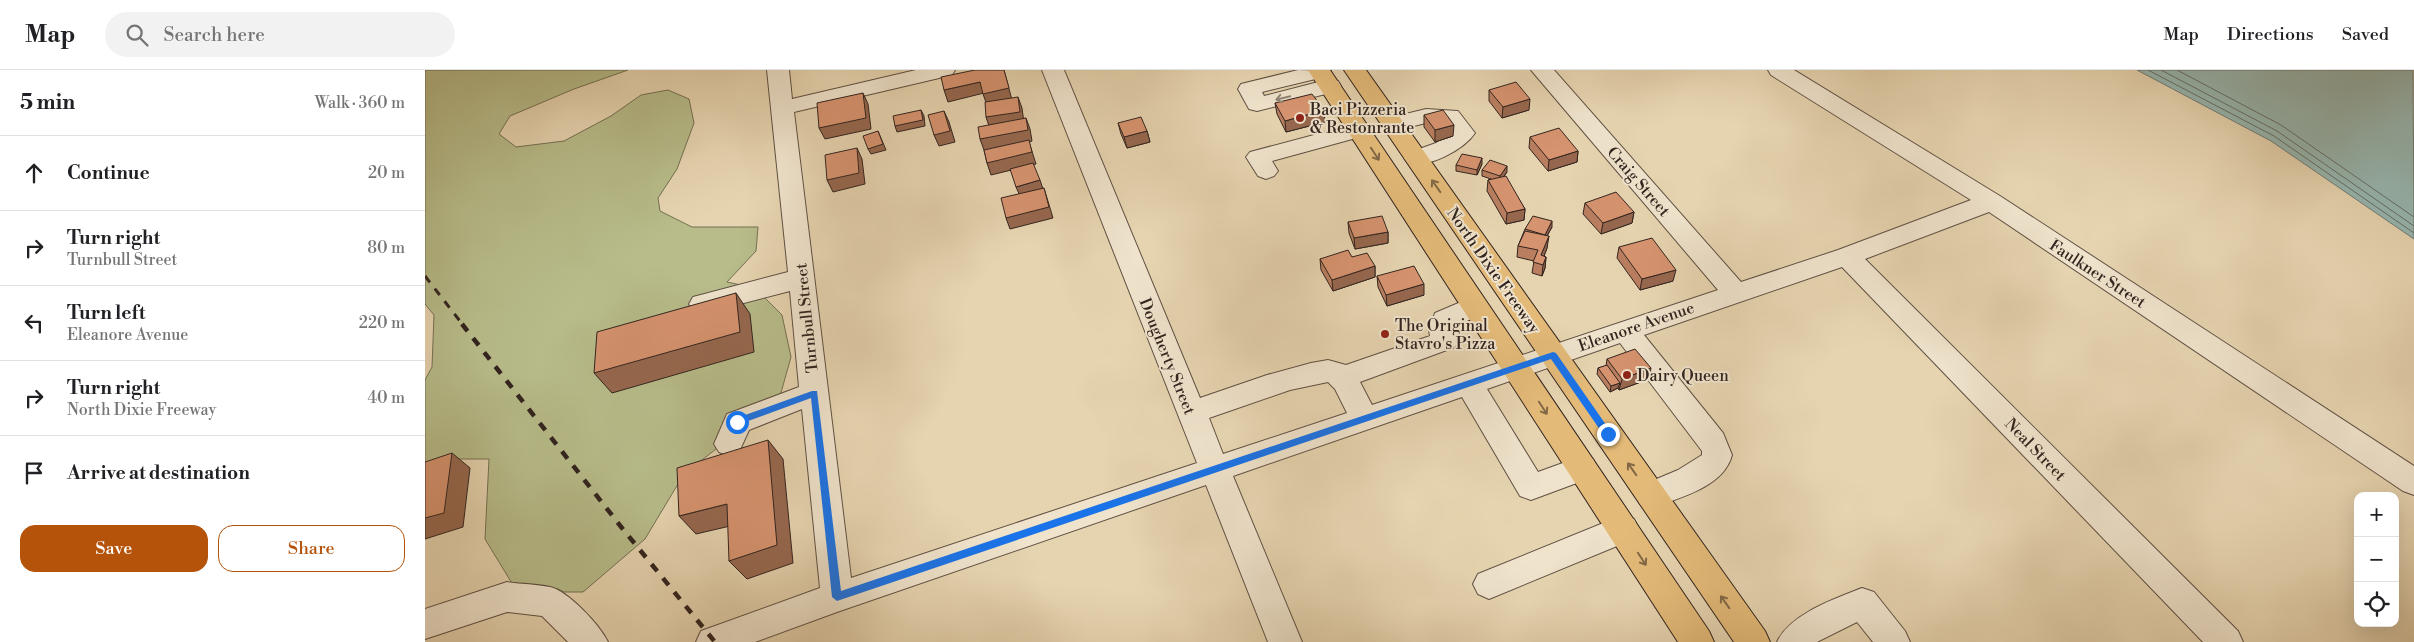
<!DOCTYPE html>
<meta charset="utf-8">
<style>
:root{--surface:#fff;--page:#f2f2f2;--text:#202124;--muted:#757577;--line:#e0e0e0;--accent:#b45309}
body{margin:0;font-family:"Libre Bodoni",serif;background:var(--page);color:var(--text)}
.controls{position:absolute;right:15px;bottom:15px;display:grid;overflow:hidden;border-radius:10px;box-shadow:0 5px 20px #0002}
.controls button{width:45px;height:45px;display:grid;place-items:center;padding:0;border:0;border-bottom:1px solid var(--line);background:var(--surface);color:var(--text);font:25px sans-serif}
.stop{position:absolute;width:15px;height:15px;margin:-11px;border:4px solid #1a73e8;border-radius:50%;background:#fff}
.stop.end{background:#1a73e8;border-color:#fff;box-shadow:0 1px 5px #0008}
.list{margin:0;padding:0;list-style:none}
h2{display:flex;justify-content:space-between;align-items:center;height:65px;margin:0;padding:0 20px;font-size:21px}
h2 small{font-size:16px;font-weight:400;color:var(--muted)}
.list li{display:grid;grid-template-columns:32px 1fr auto;gap:15px;align-items:center;box-sizing:border-box;height:75px;padding:0 20px;border-top:1px solid var(--line)}
.list b{display:block;font-size:19px;white-space:nowrap}
.list p{margin:0;font-size:16px;white-space:nowrap;color:var(--muted)}
.list em{font-size:16px;font-style:normal;color:var(--muted)}
.actions{display:flex;gap:10px;padding:15px 20px}
.actions a{flex:1;padding:11px 0;border:1px solid var(--accent);border-radius:15px;text-align:center;font-size:18px;color:var(--accent)}
.actions .main{background:var(--accent);color:#fff}
.icon{flex:none;width:28px;height:28px;fill:none;stroke:currentColor;stroke-width:2;stroke-linecap:round;stroke-linejoin:round}
.map{position:relative;flex:none;width:1989px;height:572px;overflow:hidden}
header{display:flex;align-items:center;gap:30px;box-sizing:border-box;height:70px;padding:0 25px;background:var(--surface);border-bottom:1px solid var(--line)}
header strong{font-size:24px}
nav{display:flex;gap:28px;margin-inline-start:auto;font-size:18px}
.search{width:350px;height:45px;background:var(--page);display:flex;align-items:center;gap:12px;box-sizing:border-box;padding:0 18px;border-radius:28px;color:var(--muted);font-size:19px}
main{display:flex}
aside{flex:1;background:var(--surface)}
.map>svg:first-child{display:block}
</style>
<header>
<strong>Map</strong>
<div class="search"><svg class="icon" aria-label="search" viewBox="0 0 24 24"><circle cx="10" cy="10" r="6"/><path d="M15 15l6 6"/></svg>Search here</div>
<nav><a>Map</a><a>Directions</a><a>Saved</a></nav>
</header>
<main>
<aside>
<h2>5 min<small>Walk · 360 m</small></h2>
<ul class="list">
<li><svg class="icon" aria-label="ahead" viewBox="0 0 24 24"><path d="M12 20V5M6 11l6-6 6 6"/></svg><div><b>Continue</b></div><em>20 m</em></li>
<li><svg class="icon" aria-label="right" viewBox="0 0 24 24"><path d="M7 20v-9h11M14 6l5 5-5 5"/></svg><div><b>Turn right</b><p>Turnbull Street</p></div><em>80 m</em></li>
<li><svg class="icon" aria-label="left" viewBox="0 0 24 24"><path d="M17 20v-9H6M10 6l-5 5 5 5"/></svg><div><b>Turn left</b><p>Eleanore Avenue</p></div><em>220 m</em></li>
<li><svg class="icon" aria-label="right" viewBox="0 0 24 24"><path d="M7 20v-9h11M14 6l5 5-5 5"/></svg><div><b>Turn right</b><p>North Dixie Freeway</p></div><em>40 m</em></li>
<li><svg class="icon" aria-label="arrive" viewBox="0 0 24 24"><path d="M6 21V4h12l-3 4 3 4H6"/></svg><div><b>Arrive at destination</b></div></li>
</ul>
<div class="actions"><a class="main">Save</a><a>Share</a></div>
</aside>
<div class="map">
<svg width="1989" height="572" viewBox="0 0 1989 572">
<rect width="100%" height="100%" fill="#e6d4b0"/>
<filter id="stains"><feTurbulence type="fractalNoise" baseFrequency=".004" numOctaves="4"/><feColorMatrix values="0 0 0 0 .2 0 0 0 0 .09 0 0 0 0 .02 0 0 0 .5 -.17"/></filter>
<radialGradient id="worn" r=".72"><stop offset=".6" stop-color="#630" stop-opacity="0"/><stop offset="1" stop-color="#630" stop-opacity=".3"/></radialGradient>
<!-- green -->
<path fill="#b7bc8a" stroke="#747054" d="M0,0H203L149,19L85,46L74,64L91,77L139,71L186,46L216,25L243,20L264,29L269,53L252,99L233,128L235,141L267,157H333L331,181L302,212L330,218L357,245L366,287L354,330L259,404L220,469L158,522H139L133,519L88,515L60,469L64,389H32L0,407V310L7,297L9,245L0,234Z"/>
<!-- water -->
<path fill="#97b7b1" stroke="#6f7c77" d="M1712,0H1988L1989,169L1846,71Z"/>
<g fill="none" stroke-linecap="round" stroke-linejoin="round">
<!-- shore -->
<path stroke="#646e68" stroke-width="1" d="M1723,0L1849,66L1989,163
M1736,0L1852,61L1989,156
M1752,0L1856,55L1989,147"/>
<!-- minor casing -->
<g stroke="#5f5043" stroke-width="2">
<path id="minor" d="M342,0H364L367,29L491,0H530L527,5L369,42L426,508L772,393L617,0H639L775,328L842,305L886,293L903,290L921,295L1005,266L1004,260L1010,243L1050,226L1059,229L1063,236L1059,243L1031,256L1034,270L1030,277L935,312L947,335L1293,220L1106,0H1129L1316,212L1413,180L1546,130L1346,5L1343,0H1369L1575,126L1989,396V425L1978,421L1564,142L1440,189L1813,561L1818,572H1778L1417,197L1219,265L1298,363L1307,385C1299,417 1254,428 1226,438L1215,434L1211,425L1215,416L1253,400L1277,385V381L1195,273L1062,319L1113,402L1157,386L1168,389L1172,398L1168,407L1106,430L1095,426L1037,327L808,406L877,572H843L781,415L412,542L330,572H271L276,561L395,518L377,339L324,360L314,382L304,386L294,382L289,374L302,344L374,317L365,221L277,244L268,241L264,234L268,227L363,202ZM903,312L910,319L922,343L798,384L784,348L865,320Z
M873,0L906,1L903,6L837,22L839,26L905,9L913,11L916,16L913,21L832,41L824,39L813,19L816,14Z
M1001,39L1033,41L1050,63C1039,80 1002,99 983,93L979,88L983,83L1011,73L1026,62L1019,53H1001L968,61L960,59L957,54L960,49Z
M934,53L942,55L945,60L942,65L847,91L853,101L849,106L841,109L833,106L821,87L825,82Z
M1198,445L1209,449L1214,459L1209,469L1064,529L1053,524L1048,514L1053,504Z
M82,512C96,514 111,514 125,517C143,521 175,555 183,572H143L117,546L82,542L0,569V539Z
M1437,518L1449,522L1480,561L1485,572H1448L1432,552L1392,572H1352C1365,544 1409,529 1437,518Z"/>
</g>
<!-- major casing -->
<g stroke="#32241f" stroke-width="2">
<path id="major" d="M883,0H905L1284,561L1289,572H1253Z
M919,0H941L1340,561L1345,572H1309Z"/>
</g>
<!-- minor -->
<use href="#minor" fill="#efe3cc" fill-rule="evenodd"/>
<!-- major -->
<use href="#major" fill="#e3ba78" fill-rule="evenodd"/>
<!-- rail-far1 -->
<path stroke="#32241f" stroke-width="3" stroke-dasharray="8 8" stroke-linecap="butt" d="M0,206L38,255"/>
<!-- rail -->
<path stroke="#32241f" stroke-width="4.5" stroke-dasharray="9 9" stroke-linecap="butt" d="M37,254L197,458L290,572"/>
</g>
<!-- wall -->
<path fill="#b87e5f" stroke="#32241f" d="M1064,20L1104,40L1077,48L1064,31Z
M850,33L900,52L861,62L852,44Z
M999,45L1028,66L1010,72L999,57Z
M693,53L722,61L725,72L702,78L696,64Z
M1105,67L1153,81L1152,92L1123,101L1104,78Z
M1057,94L1052,105L1031,101V95Z
M1057,100L1082,102L1079,106L1100,139L1099,150L1081,154L1062,121L1063,110L1066,109L1057,106Z
M1160,133L1209,142L1207,153L1176,164L1158,144Z
M923,152L963,162V173L930,179L924,163Z
M1127,157L1122,166V178L1119,186L1121,187L1120,198L1117,206L1107,203L1109,191L1092,187L1093,176L1100,159Z
M1194,177L1248,211L1215,220L1192,188Z
M927,187L950,196V207L908,221L896,200L895,189Z
M952,206L999,225L962,236L953,217Z
M1182,289L1224,309L1194,320L1193,318L1185,322L1172,304L1173,298L1181,296Z"/>
<!-- shaded-wall -->
<path fill="#96674e" stroke="#32241f" d="M579,0L587,30L562,35L558,24Z
M555,12L559,23L523,32L519,20Z
M438,23L443,34L446,59L400,69L394,58Z
M593,27L597,38L599,53L565,59L561,47Z
M1105,29L1104,40L1077,48L1078,37Z
M496,40L499,46L500,56L472,62L470,56Z
M899,40L900,52L861,62L860,51Z
M519,41L524,52L530,72L514,76L509,65Z
M601,48L605,59L607,71L604,72L611,94L566,105L562,93L559,80L555,69Z
M1029,55L1028,66L1010,72V60Z
M453,61L461,80L446,84L443,79Z
M722,61L725,72L702,78L699,67Z
M432,78L437,89L440,114L408,122L402,110Z
M1153,81L1152,92L1123,101L1124,90Z
M1057,88V94L1052,105V100Z
M1082,96V102L1074,112L1075,106Z
M615,110L619,122L596,128L591,117Z
M619,118L628,148L585,159L581,148Z
M1100,139L1099,150L1081,154L1082,143Z
M1209,142L1207,153L1176,164L1178,153Z
M1127,151V157L1119,171L1120,165Z
M963,162V173L930,179L929,168Z
M1124,166L1122,178L1116,194V185Z
M1121,187L1120,198L1117,206L1118,195Z
M950,196V207L908,221L907,210Z
M1251,200L1248,211L1215,220L1217,209Z
M999,214V225L962,236L961,225Z
M311,223L325,244L329,282L187,323L169,303Z
M1226,298L1224,309L1194,320L1197,309Z
M1195,313L1193,318L1185,322L1186,316Z
M343,370L358,389L368,493L322,509L304,491Z
M27,383L45,398L38,457L0,469V448Z
M302,434L318,453L271,464L254,446Z"/>
<!-- building -->
<path fill="#d6936f" stroke="#32241f" d="M550,0H579L584,18L558,24L555,12L519,20L516,7Z
M1091,12L1105,29L1078,37L1064,20Z
M438,23L441,48L394,58L392,33Z
M887,24L899,40L860,51L850,33Z
M593,27L595,42L561,47L560,32Z
M496,40L498,50L470,56L468,46Z
M1018,40L1029,55L1010,60L999,45Z
M519,41L525,61L509,65L503,45Z
M716,47L722,61L699,67L693,53Z
M601,48L603,60L555,69L553,57Z
M1134,58L1153,81L1124,90L1105,67Z
M453,61L458,74L443,79L438,66Z
M604,70L607,82L562,93L559,80Z
M432,78L434,103L402,110L400,85Z
M1037,84L1057,88L1052,100L1031,95Z
M1065,90L1082,96L1075,106L1057,100Z
M608,93L615,110L591,117L585,99Z
M1081,106L1100,139L1082,143L1063,110Z
M619,118L624,137L581,148L576,128Z
M1191,122L1209,142L1178,153L1160,133Z
M957,146L963,162L929,168L923,152Z
M1108,146L1127,151L1120,165L1100,159Z
M1100,161L1124,166L1116,185L1121,187L1118,195L1108,192L1113,180L1093,176Z
M1227,168L1251,200L1217,209L1194,177Z
M923,180L927,187L942,183L950,196L907,210L895,189Z
M989,196L999,214L961,225L952,206Z
M311,223L315,262L169,303L172,262Z
M1210,279L1226,298L1197,309L1182,289Z
M1182,295L1195,313L1186,316L1173,298Z
M343,370L352,475L304,491L302,434L254,446L252,398Z
M27,383L19,443L0,448V392Z"/>
<!-- one-way arrows -->
<defs><path id="oneway-shaft" d="M-6 0H5M1.5-3L5.5 0L1.5 3" fill="none" stroke-width="1.6" stroke-linecap="round" stroke-linejoin="round" transform="scale(1.25)"/></defs>
<use stroke="#908476" href="#oneway-shaft" transform="translate(858 28) rotate(166)"/>
<g stroke="#826847">
<use href="#oneway-shaft" transform="translate(950 84) rotate(57)"/>
<use href="#oneway-shaft" transform="translate(1011 116) rotate(-125)"/>
<use href="#oneway-shaft" transform="translate(1118 338) rotate(57)"/>
<use href="#oneway-shaft" transform="translate(1207 399) rotate(-125)"/>
<use href="#oneway-shaft" transform="translate(1217 489) rotate(57)"/>
<use href="#oneway-shaft" transform="translate(1300 532) rotate(-125)"/>
</g>
<!-- route -->
<path fill="#1a73e8" d="M1128,282L1131,283L1186,362V367H1180L1126,289L412,531L407,527L386,328L312,355L307,352L309,349L387,321H392L416,521Z"/>
<!-- markers -->
<g fill="#8f2418" stroke="#efe3cc" stroke-width="2">
<circle cx="875" cy="48" r="5"/>
<circle cx="960" cy="264" r="5"/>
<circle cx="1202" cy="305" r="5"/>
</g>
<g text-anchor="middle" stroke-width="4" stroke-linejoin="round" paint-order="stroke">
<!-- poi labels -->
<g font-size="16" fill="#32241f" stroke="#efe3cc" text-anchor="start">
<text x="885" y="45">Baci Pizzeria<tspan x="885" dy="18">&amp; Restonrante</tspan></text>
<text x="970" y="261">The Original<tspan x="970" dy="18">Stavro's Pizza</tspan></text>
<text x="1212" y="311">Dairy Queen</text>
</g>
<!-- street labels -->
<g font-size="16" fill="#32241f" stroke="#efe3cc">
<text transform="translate(1214 111) rotate(49)" y="6">Craig Street</text>
<text transform="translate(1069 200) rotate(55)" y="6">North Dixie Freeway</text>
<text transform="translate(1673 203) rotate(33)" y="6">Faulkner Street</text>
<text transform="translate(381 248) rotate(-96)" y="6">Turnbull Street</text>
<text transform="translate(1211 256) rotate(-19)" y="6">Eleanore Avenue</text>
<text transform="translate(743 286) rotate(68)" y="6">Dougherty Street</text>
<text transform="translate(1611 379) rotate(46)" y="6">Neal Street</text>
</g>
</g>
<rect width="100%" height="100%" filter="url(#stains)"/>
<rect width="100%" height="100%" fill="url(#worn)"/>
</svg>
<div class="controls">
<button>+</button>
<button>−</button>
<button><svg class="icon" aria-label="locate" viewBox="0 0 24 24"><circle cx="12" cy="12" r="6"/><path d="M12 2v4M12 18v4M2 12h4M18 12h4"/></svg></button>
</div>
<div class="stop" style="left:312px;top:352px"></div>
<div class="stop end" style="left:1183px;top:364px"></div>
</div>
</main>
